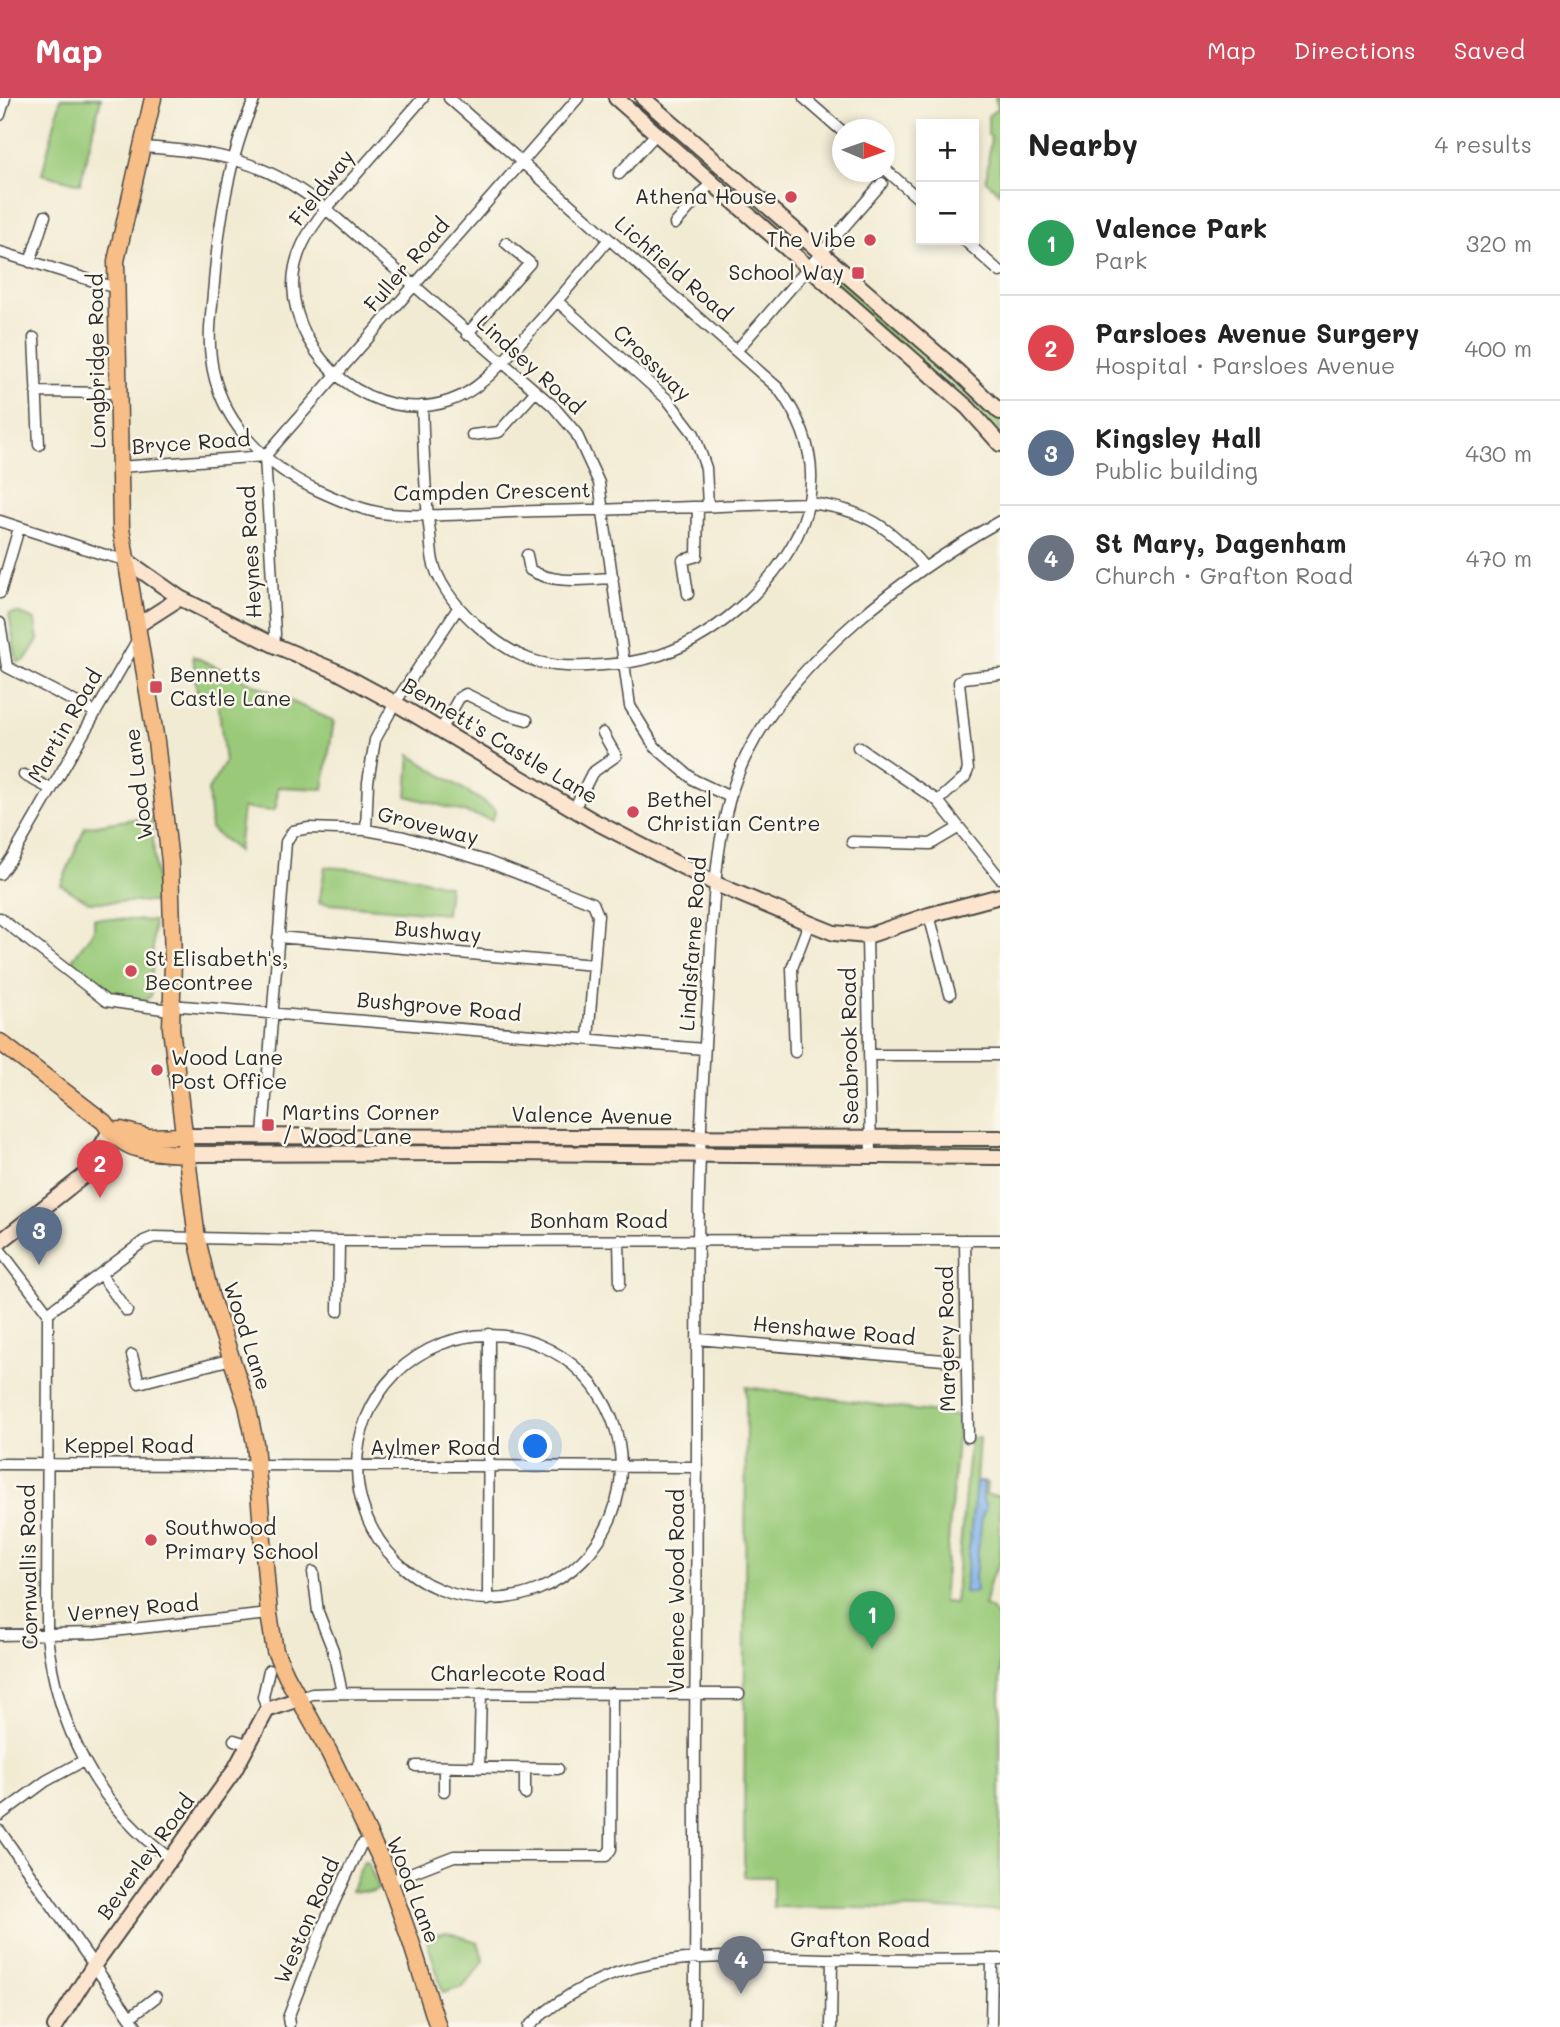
<!DOCTYPE html>
<meta charset="utf-8">
<style>
:root{--surface:#fff;--page:#f2f2f2;--text:#222;--muted:#767676;--line:#e0e0e0;--accent:#d1495b}
body{margin:0;font-family:Mali,sans-serif;background:var(--page);color:var(--text)}
.controls{position:absolute;right:21px;top:21px;display:grid;overflow:hidden;border-radius:0px;box-shadow:0 4px 10px #0003}
.controls button{width:63px;height:63px;display:grid;place-items:center;padding:0;border:0;border-bottom:2px solid var(--line);background:var(--surface);color:var(--text);font:35px sans-serif}
.compass{position:absolute;left:832px;top:21px;width:63px;height:63px;border-radius:50%;background:var(--surface);box-shadow:0 4px 10px #0003;rotate:92deg}
.you{position:absolute;left:536px;top:1349px;width:24px;height:24px;margin:-18px;border:5px solid #fff;border-radius:50%;background:#1a73e8;box-shadow:0 0 0 10px #1a73e833}
.badge{display:grid;place-items:center;width:46px;height:46px;border-radius:50%;background:var(--accent);color:#fff;font-size:23px;font-weight:700}
.pin{position:absolute;translate:-50% -58px;filter:drop-shadow(0 2px 4px #0008)}
.pin::after{content:'';position:absolute;top:37px;width:24px;height:21px;background:inherit;clip-path:polygon(0 0,100% 0,50% 100%)}
.list{margin:0;padding:0;list-style:none}
h2{display:flex;justify-content:space-between;align-items:center;height:91px;margin:0;padding:0 28px;font-size:30px}
h2 small{font-size:23px;font-weight:400;color:var(--muted)}
.list li{display:grid;grid-template-columns:46px 1fr auto;gap:21px;align-items:center;box-sizing:border-box;height:105px;padding:0 28px;border-top:2px solid var(--line)}
.list b{display:block;font-size:26px;white-space:nowrap}
.list p{margin:0;font-size:23px;white-space:nowrap;color:var(--muted)}
.list em{font-size:23px;font-style:normal;color:var(--muted)}
.map{position:relative;flex:none;width:1000px;height:1929px;overflow:hidden}
header{display:flex;align-items:center;gap:42px;box-sizing:border-box;height:98px;padding:0 35px;background:var(--accent);color:#fff}
header strong{font-size:33px}
nav{display:flex;gap:38px;margin-inline-start:auto;font-size:24px}
main{display:flex}
aside{flex:1;background:var(--surface)}
.map>svg:first-child{display:block}
</style>
<header>
<strong>Map</strong>
<nav><a>Map</a><a>Directions</a><a>Saved</a></nav>
</header>
<main>
<div class="map">
<svg width="1000" height="1929" viewBox="0 0 1000 1929">
<rect width="100%" height="100%" fill="#fbf7ec"/>
<filter id="ink" filterUnits="userSpaceOnUse"><feTurbulence type="fractalNoise" baseFrequency=".0143" numOctaves="2"/><feDisplacementMap in="SourceGraphic" scale="14" xChannelSelector="R" yChannelSelector="G"/><feConvolveMatrix kernelMatrix="1 2 1 2 8 2 1 2 1" color-interpolation-filters="sRGB"/></filter>
<filter id="wash" filterUnits="userSpaceOnUse"><feTurbulence type="fractalNoise" baseFrequency=".00686" numOctaves="4" result="noise"/><feDisplacementMap in="SourceGraphic" scale="28" xChannelSelector="R" yChannelSelector="G"/><feGaussianBlur stdDeviation="1.57" result="paint"/><feColorMatrix in="noise" values="0 0 0 0 0 0 0 0 0 0 0 0 0 0 0 0 0 1.4 0 .05"/><feComposite in="paint" operator="in"/></filter>
<g filter="url(#wash)">
<rect width="100%" height="100%" fill="#f2ebd3"/>
<!-- green -->
<path fill="#9aca79" stroke="#627a52" stroke-width="2" d="M61,0H101L80,86L42,76Z
M636,0L805,147L799,155L630,7Z
M995,0H1000V95L986,83L991,38L988,37V18L998,10Z
M834,172L969,290L994,316L1000,323V341L826,180Z
M18,515L35,522L38,542L25,562L17,564L9,516Z
M193,558L334,623L323,691L278,689L276,710L273,713L243,710L238,753L211,731L208,692L225,665L218,603L197,595Z
M410,657L496,712L492,722L407,698Z
M151,718L158,804H89L61,787L85,729Z
M325,769L393,774L449,788L446,816L319,805Z
M94,820L154,823L151,898L145,902C110,900 96,887 69,866L94,832Z
M208,1042L689,1044V1054L205,1052Z
M707,1043L860,1044V1055L707,1054Z
M881,1043L1000,1044V1056L881,1054Z
M746,1289L959,1318L943,1504L955,1505L970,1340H979L976,1384L987,1385L986,1397L1000,1398V1465L991,1480L984,1508L990,1510L1000,1522V1812L773,1809V1779H744Z
M364,1763L368,1765L379,1791L372,1794L351,1793Z
M446,1834L478,1844L484,1863L463,1889L443,1895L426,1839Z"/>
<!-- water -->
<path fill="#7cafe9" stroke="#546d8a" stroke-width="2" d="M976,1384H984L983,1402L986,1409L982,1419L975,1479L976,1493L973,1495L964,1494Z"/>
</g>
<g filter="url(#ink)">
<g fill="none" stroke-linecap="round" stroke-linejoin="round">
<!-- street casing -->
<g stroke="#494844" stroke-width="13">
<path id="street" d="M255,0C228,60 218,131 213,196C211,217 208,239 211,260C218,322 264,368 319,393C341,403 366,414 390,416C439,420 489,414 538,413C629,412 719,408 809,405C863,411 890,428 924,469
M423,0L326,111C308,133 293,157 293,187C295,263 375,328 449,303C482,292 503,263 526,238C555,206 582,174 609,141
M804,0L842,33
M0,17L5,0
M141,49C217,54 265,61 326,111L553,308L576,335L599,385L630,608L655,649L694,682L730,699
M884,70L921,103
M619,76L656,36
M675,126L711,85
M964,142L1000,174
M0,154L116,190
M30,164L45,118
M557,203L668,302L694,336L706,370L708,408
M467,236L530,165L506,145
M34,240L39,347
M737,252L882,85
M36,294L118,295
M422,308C424,351 424,394 430,435C431,446 431,457 434,467C441,491 462,515 480,530C495,543 511,554 529,561C554,570 578,569 603,567C622,566 641,563 660,557C693,546 724,525 749,501C814,439 835,366 778,290L449,0
M472,337L499,334L536,293
M265,358L578,0
M265,358L275,536L274,547
M120,369L265,358
M0,423L102,456L126,462
M527,457L530,472C556,487 585,481 613,480
M0,495L19,430
M688,496L683,462L697,458L698,409
M0,525L7,569L95,614
M441,632L459,600L466,596L506,616L527,622
M858,649L938,703L1000,780
M24,677L51,691
M938,703L965,679L968,672L959,584L964,580L1000,576
M574,711L592,675L616,658L603,635
M366,732L368,684L375,642L395,605L458,510
M852,744L931,746L958,730
M0,776L13,758L138,541
M929,817L950,896
M0,820L106,903L170,912
M867,838L871,1058
M278,839L594,867
M171,907L704,951
M795,954L792,870L809,825
M869,957H1000
M263,1037L286,744L293,733L309,730L366,732L404,739L486,763L593,805L598,817L588,941
M619,1142L620,1186
M965,1142L968,1339
M0,1152L48,1215L47,1537C56,1626 96,1708 171,1761
M101,1177L127,1213
M338,1213L339,1143
M48,1215L144,1143L154,1139L339,1143L1000,1142
M357 1369a132 132 0 1 1 264 0a132 132 0 1 1-264 0Z
M697,1241L967,1264
M132,1257L139,1285L232,1261
M0,1366L697,1369
M313,1474L318,1514L333,1552L342,1595
M488,1502L489,1236
M0,1537L95,1535L269,1516
M299,1601L312,1596L342,1595L739,1596
M267,1612L263,1599L269,1572
M234,1642L247,1646
M416,1668L558,1671
M479,1670L481,1595
M525,1671V1696
M444,1693V1669
M0,1717L46,1683L83,1663
M0,1733L137,1929
M390,1783L454,1758H606L611,1751L612,1595
M130,1919L156,1899
M289,1926L288,1920L324,1826L357,1755L361,1747L371,1740
M528,1929C616,1846 713,1859 824,1861C883,1862 941,1862 1000,1861
M694,1929C697,1831 694,1733 695,1635C696,1537 697,1438 697,1340C697,1198 697,1057 707,916C713,837 710,729 746,658C795,560 905,476 1000,423
M831,1929L832,1861
M991,1929L992,1861"/>
</g>
<!-- secondary casing -->
<g stroke="#494844" stroke-width="18">
<path id="secondary" d="M616,0L968,310L1000,346
M643,0L956,272L1000,314
M126,462L180,500L274,547L338,574L395,605L592,722L716,786L809,825L834,835L867,838L929,817L1000,798
M138,527L180,500
M183,1038L1000,1040
M186,1056L487,1055L1000,1059
M0,1144L85,1077L110,1033
M55,1929L94,1867L234,1673L267,1612L299,1601"/>
</g>
<!-- primary casing -->
<g stroke="#494844" stroke-width="19">
<path id="primary" d="M153,0L116,163L121,430L156,643L170,764L173,863L171,930L197,1141L211,1200L247,1307L255,1345L269,1516L275,1553L287,1579L329,1654L384,1768L411,1844L438,1929
M0,944L104,1024C124,1056 152,1054 186,1056
M110,1033L121,1032L148,1039L183,1038"/>
</g>
<!-- street -->
<use href="#street" stroke="#fff" stroke-width="10"/>
<!-- secondary -->
<use href="#secondary" stroke="#fce5cf" stroke-width="14"/>
<!-- primary -->
<use href="#primary" stroke="#f7be88" stroke-width="16"/>
</g>
</g>
<!-- markers -->
<g fill="#d1495b" stroke="#fbf7ec" stroke-width="2.5">
<circle cx="791" cy="99" r="7"/>
<circle cx="870" cy="142" r="7"/>
<rect x="851" y="168" width="14" height="14" rx="3.5"/>
<rect x="149" y="582" width="14" height="14" rx="3.5"/>
<circle cx="633" cy="714" r="7"/>
<circle cx="131" cy="873" r="7"/>
<circle cx="157" cy="972" r="7"/>
<rect x="261" y="1020" width="14" height="14" rx="3.5"/>
<circle cx="151" cy="1442" r="7"/>
</g>
<g text-anchor="middle" stroke-width="5" stroke-linejoin="round" paint-order="stroke">
<!-- street labels -->
<g font-size="21" fill="#2b2b2b" stroke="#fbf7ec">
<text transform="translate(322 90) rotate(-52)" y="7">Fieldway</text>
<text transform="translate(407 167) rotate(-49)" y="7">Fuller Road</text>
<text transform="translate(673 171) rotate(41)" y="7">Lichfield Road</text>
<text transform="translate(97 263) rotate(-91)" y="7">Longbridge Road</text>
<text transform="translate(652 265) rotate(44)" y="7">Crossway</text>
<text transform="translate(530 267) rotate(42)" y="7">Lindsey Road</text>
<text transform="translate(191 345) rotate(-4)" y="7">Bryce Road</text>
<text transform="translate(492 394) rotate(-1)" y="7">Campden Crescent</text>
<text transform="translate(251 454) rotate(-93)" y="7">Heynes Road</text>
<text transform="translate(65 628) rotate(-60)" y="7">Martin Road</text>
<text transform="translate(500 643) rotate(31)" y="7">Bennett's Castle Lane</text>
<text transform="translate(139 686) rotate(-97)" y="7">Wood Lane</text>
<text transform="translate(428 728) rotate(14)" y="7">Groveway</text>
<text transform="translate(438 834) rotate(5)" y="7">Bushway</text>
<text transform="translate(693 846) rotate(-86)" y="7">Lindisfarne Road</text>
<text transform="translate(439 909) rotate(5)" y="7">Bushgrove Road</text>
<text transform="translate(850 948) rotate(-91)" y="7">Seabrook Road</text>
<text transform="translate(592 1018) rotate(1)" y="7">Valence Avenue</text>
<text x="599" y="1130">Bonham Road</text>
<text transform="translate(834 1233) rotate(5)" y="7">Henshawe Road</text>
<text transform="translate(247 1238) rotate(72)" y="7">Wood Lane</text>
<text transform="translate(947 1241) rotate(-91)" y="7">Margery Road</text>
<text x="129" y="1355">Keppel Road</text>
<text x="435" y="1357">Aylmer Road</text>
<text transform="translate(29 1469) rotate(-91)" y="7">Cornwallis Road</text>
<text transform="translate(677 1493) rotate(-90)" y="7">Valence Wood Road</text>
<text transform="translate(133 1511) rotate(-5)" y="7">Verney Road</text>
<text x="518" y="1583">Charlecote Road</text>
<text transform="translate(146 1759) rotate(-54)" y="7">Beverley Road</text>
<text transform="translate(413 1792) rotate(69)" y="7">Wood Lane</text>
<text transform="translate(307 1823) rotate(-67)" y="7">Weston Road</text>
<text x="860" y="1849">Grafton Road</text>
</g>
<!-- poi labels -->
<g font-size="21" fill="#2b2b2b" stroke="#fbf7ec" text-anchor="start">
<text x="777" y="106" text-anchor="end">Athena House</text>
<text x="856" y="149" text-anchor="end">The Vibe</text>
<text x="844" y="182" text-anchor="end">School Way</text>
<text x="170" y="584">Bennetts<tspan x="170" dy="24">Castle Lane</tspan></text>
<text x="647" y="709">Bethel<tspan x="647" dy="24">Christian Centre</tspan></text>
<text x="145" y="868">St Elisabeth's,<tspan x="145" dy="24">Becontree</tspan></text>
<text x="171" y="967">Wood Lane<tspan x="171" dy="24">Post Office</tspan></text>
<text x="282" y="1022">Martins Corner<tspan x="282" dy="24">/ Wood Lane</tspan></text>
<text x="165" y="1437">Southwood<tspan x="165" dy="24">Primary School</tspan></text>
</g>
</g>
</svg>
<div class="controls">
<button>+</button>
<button>−</button>
</div>
<svg class="compass" viewBox="-18 -18 36 36"><path d="M0-13l5 13h-10z" fill="#e53935"/><path d="M0 13l5-13h-10z" fill="#767676"/></svg>
<div class="you"></div>
<div class="pin badge" style="left:872px;top:1551px;background:#2e9e5b">1</div>
<div class="pin badge" style="left:100px;top:1100px;background:#e0444e">2</div>
<div class="pin badge" style="left:39px;top:1167px;background:#5c6f8a">3</div>
<div class="pin badge" style="left:741px;top:1896px;background:#6b7280">4</div>
</div>
<aside>
<h2>Nearby<small>4 results</small></h2>
<ul class="list">
<li><span class="badge" style="background:#2e9e5b">1</span><div><b>Valence Park</b><p>Park</p></div><em>320 m</em></li>
<li><span class="badge" style="background:#e0444e">2</span><div><b>Parsloes Avenue Surgery</b><p>Hospital · Parsloes Avenue</p></div><em>400 m</em></li>
<li><span class="badge" style="background:#5c6f8a">3</span><div><b>Kingsley Hall</b><p>Public building</p></div><em>430 m</em></li>
<li><span class="badge" style="background:#6b7280">4</span><div><b>St Mary, Dagenham</b><p>Church · Grafton Road</p></div><em>470 m</em></li>
</ul>
</aside>
</main>
